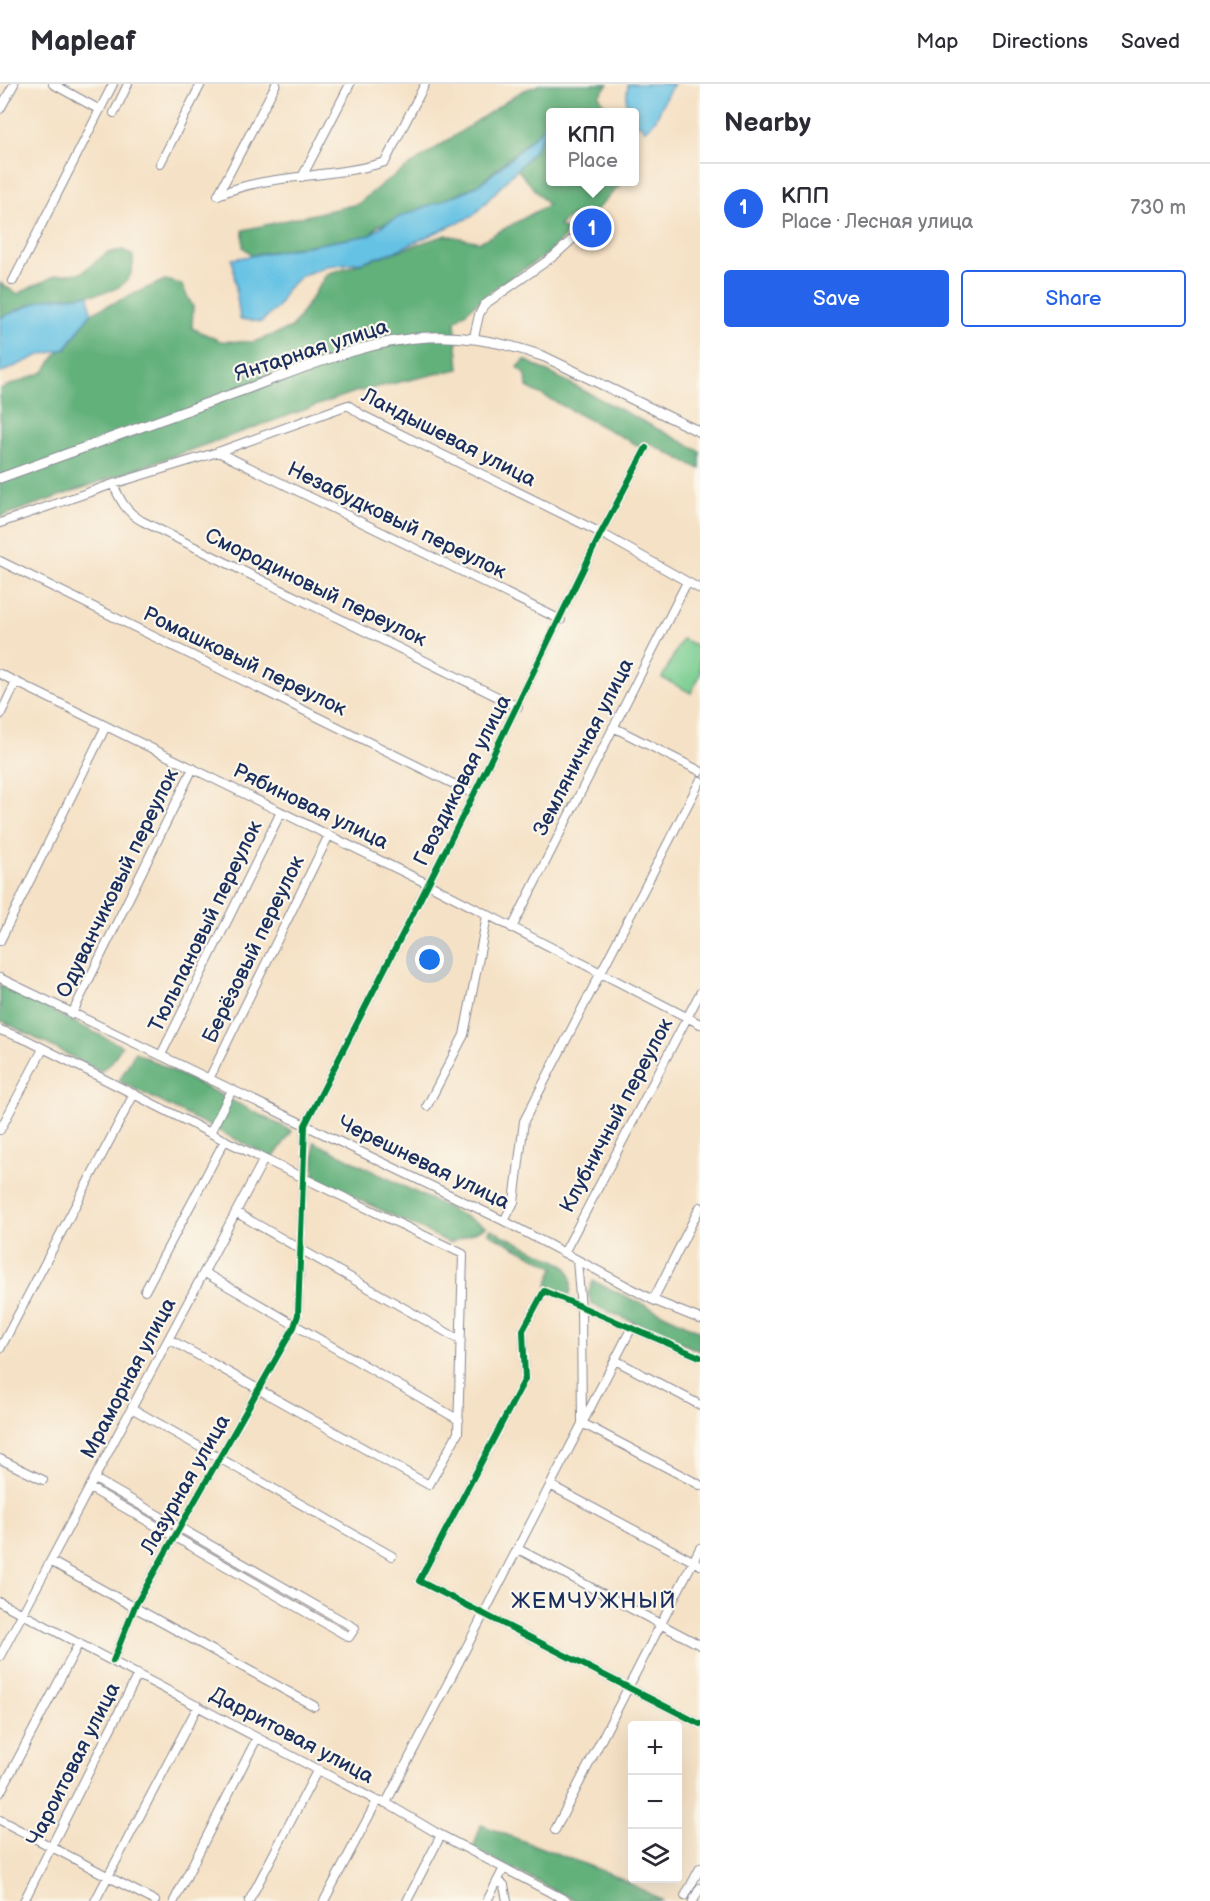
<!DOCTYPE html>
<meta charset="utf-8">
<style>
:root{--surface:#fff;--page:#f2f2f3;--text:#2b2b33;--muted:#7c7c81;--line:#e1e1e2;--accent:#2563eb}
body{margin:0;font-family:"Balsamiq Sans",sans-serif;background:var(--page);color:var(--text)}
.controls{position:absolute;right:18px;bottom:18px;display:grid;overflow:hidden;border-radius:6px;box-shadow:0 6px 24px #0002}
.controls button{width:54px;height:54px;display:grid;place-items:center;padding:0;border:0;border-bottom:2px solid var(--line);background:var(--surface);color:var(--text);font:30px sans-serif}
.you{position:absolute;left:430px;top:876px;width:21px;height:21px;margin:-15px;border:4px solid #fff;border-radius:50%;background:#1a73e8;box-shadow:0 0 0 9px #1a73e833}
.badge{display:grid;place-items:center;width:39px;height:39px;border-radius:50%;background:var(--accent);color:#fff;font-size:20px;font-weight:700}
.pin{position:absolute;translate:-50% -50%;border:3px solid #fff;box-shadow:0 2px 6px #0006}
.popup{position:absolute;left:546px;top:24px;width:93px;height:78px;box-sizing:border-box;display:grid;place-content:center;border-radius:6px;background:var(--surface);filter:drop-shadow(0 2px 4px #0005);font-size:20px;white-space:nowrap;color:var(--muted)}
.popup b{font-size:22px;color:var(--text)}
.popup::after{content:'';position:absolute;left:50%;top:100%;margin-left:-12px;border:12px solid transparent;border-top-color:var(--surface)}
.list{margin:0;padding:0;list-style:none}
h2{display:flex;justify-content:space-between;align-items:center;height:78px;margin:0;padding:0 24px;font-size:26px}
h2 small{font-size:20px;font-weight:400;color:var(--muted)}
.list li{display:grid;grid-template-columns:39px 1fr auto;gap:18px;align-items:center;box-sizing:border-box;height:90px;padding:0 24px;border-top:2px solid var(--line)}
.list b{display:block;font-size:22px;white-space:nowrap}
.list p{margin:0;font-size:20px;white-space:nowrap;color:var(--muted)}
.list em{font-size:20px;font-style:normal;color:var(--muted)}
.actions{display:flex;gap:12px;padding:18px 24px}
.actions a{flex:1;padding:14px 0;border:2px solid var(--accent);border-radius:6px;text-align:center;font-size:21px;color:var(--accent)}
.actions .main{background:var(--accent);color:#fff}
.icon{flex:none;width:33px;height:33px;fill:none;stroke:currentColor;stroke-width:2;stroke-linecap:round;stroke-linejoin:round}
.map{position:relative;flex:none;width:700px;height:1817px;overflow:hidden}
header{display:flex;align-items:center;gap:36px;box-sizing:border-box;height:84px;padding:0 30px;background:var(--surface);border-bottom:2px solid var(--line)}
header strong{font-size:28px}
nav{display:flex;gap:33px;margin-inline-start:auto;font-size:21px}
main{display:flex}
aside{flex:1;background:var(--surface)}
.map>svg:first-child{display:block}
</style>
<header>
<strong>Mapleaf</strong>
<nav><a>Map</a><a>Directions</a><a>Saved</a></nav>
</header>
<main>
<div class="map">
<svg width="700" height="1817" viewBox="0 0 700 1817">
<rect width="100%" height="100%" fill="#fbf7ec"/>
<filter id="ink" filterUnits="userSpaceOnUse"><feTurbulence type="fractalNoise" baseFrequency=".0167" numOctaves="2"/><feDisplacementMap in="SourceGraphic" scale="12" xChannelSelector="R" yChannelSelector="G"/><feConvolveMatrix kernelMatrix="1 2 1 2 8 2 1 2 1" color-interpolation-filters="sRGB"/></filter>
<filter id="wash" filterUnits="userSpaceOnUse"><feTurbulence type="fractalNoise" baseFrequency=".008" numOctaves="4" result="noise"/><feDisplacementMap in="SourceGraphic" scale="24" xChannelSelector="R" yChannelSelector="G"/><feGaussianBlur stdDeviation="1.35" result="paint"/><feColorMatrix in="noise" values="0 0 0 0 0 0 0 0 0 0 0 0 0 0 0 0 0 1.4 0 .05"/><feComposite in="paint" operator="in"/></filter>
<g filter="url(#wash)">
<rect width="100%" height="100%" fill="#f5e1c5"/>
<!-- green -->
<path fill="#79cd90" stroke="#4a7e77" stroke-width="1.5" d="M682,555L700,563V591L691,609L662,594Z"/>
<!-- forest -->
<path fill="#62b07a" stroke="#3e706c" stroke-width="1.5" d="M542,0H608L599,11L608,28H550V98H623L593,129L581,136L572,131L559,142L569,148L548,170L500,200L455,237L459,285L355,308L0,433V305L44,288L59,267L66,265L91,229L165,196L181,200L193,223L192,244L220,257L253,258L292,244L327,190L446,151L480,158L548,121L517,85L533,68L548,40L479,100L426,125L377,142L371,151L252,171L243,163V146L358,120L382,100L522,7Z
M123,166L133,172C137,221 74,207 44,216C29,220 14,228 0,234V199L17,210L57,191L81,189L107,169Z
M525,276L700,367V385L647,358L639,362L527,303L526,292L518,283Z
M0,901L122,962L111,979L100,987L0,936Z
M135,968L292,1047L273,1074L119,997Z
M314,1058L486,1143L450,1159L314,1094Z
M490,1145L565,1181C572,1192 573,1200 569,1213L547,1202L554,1183L488,1149Z
M593,1197L700,1247V1267L593,1221L588,1210Z
M481,1741L616,1792L663,1817H576L473,1765Z"/>
<!-- water -->
<path fill="#66c2e4" stroke="#4078a1" stroke-width="1.5" d="M628,0H674C661,14 662,35 645,46L640,40L635,41L634,28H630L626,19Z
M550,38L533,68L473,132L393,168L362,178L326,182L301,192L287,205L277,224L261,238L240,235L232,175L371,151C385,132 454,117 479,100C505,83 527,58 550,38Z
M89,211L91,229L65,265L40,271L0,289V234L45,215Z"/>
</g>
<g filter="url(#ink)">
<g fill="none" stroke-linecap="round" stroke-linejoin="round">
<!-- minor casing -->
<g stroke="#888892" stroke-width="10">
<path id="minor" d="M53,0L100,26
M0,25L14,0
M114,29L128,0
M160,80L201,0
M302,93L350,0
M218,111C270,89 330,95 385,78L425,0
M218,111L276,0
M13,197L113,0
M474,253L479,231L484,221L554,172L587,142
M218,368L561,536
M113,400C120,416 126,428 142,437L518,623
M0,439L113,400L218,368L348,321L362,331L601,449L700,505
M0,477L474,710
M0,590L428,800L700,940
M0,631L16,598
M613,643L700,687
M512,844L687,498
M0,857L106,642
M0,894L504,1137L653,1216L700,1235
M72,930L193,684
M0,946L27,956L226,1057L463,1170L458,1349L429,1401L169,1255
M161,971L281,728
M209,995L329,751
M427,1022L464,951L487,832
M0,1046L43,965
M210,1049L232,1006
M237,1129L460,1256
M504,1137L514,1118L524,1037L700,697
M564,1169L700,909
M577,1176L581,1224L582,1339L700,1401
M205,1189L459,1336
M145,1207L225,1056
M653,1216L700,1123
M0,1265L134,1010
M700,1273L544,1207L523,1246L525,1295L419,1497L700,1640
M615,1276L700,1321
M133,1325L392,1472
M0,1375L43,1396
M550,1401L700,1481
M90,1404L349,1553L355,1544L95,1395
M518,1465L700,1561
M52,1478L314,1622
M0,1518L377,1717L386,1719L435,1748L567,1817
M0,1572L264,1075
M113,1577L135,1522L294,1243L298,1231L305,1041L474,710L601,449L646,364
M0,1709L79,1559
M386,1719L632,1243
M0,1736L155,1817
M555,1746L700,1464
M498,1797L504,1801L507,1817
M685,1812L700,1784
M24,1817L138,1590
M95,1817L198,1622
M174,1817L257,1654
M249,1817L318,1685
M324,1817L377,1717
M407,1817L441,1751
M487,1817L504,1784
M693,1817L700,1804"/>
</g>
<!-- tertiary casing -->
<g stroke="#888892" stroke-width="11">
<path id="tertiary" d="M0,394C83,364 166,334 249,304C306,283 368,256 429,253C470,251 507,259 545,273L700,348"/>
</g>
<!-- minor -->
<use href="#minor" stroke="#fff" stroke-width="8"/>
<!-- tertiary -->
<use href="#tertiary" stroke="#fff" stroke-width="9"/>
<!-- cycleway casing -->
<g stroke="#fbf7ec" stroke-width="10">
<path id="cycleway" d="M700,1273L544,1207L523,1246L525,1295L419,1497L700,1640
M113,1577L135,1522L294,1243L298,1231L305,1041L474,710L601,449L646,364"/>
</g>
<!-- cycleway -->
<use href="#cycleway" stroke="#00873e" stroke-width="6"/>
</g>
</g>
<g text-anchor="middle" stroke-width="4.5" stroke-linejoin="round" paint-order="stroke">
<!-- street labels -->
<g font-size="21" fill="#1b2f5e" stroke="#fbf7ec">
<text transform="translate(311 266) rotate(-18)" y="7">Янтарная улица</text>
<text transform="translate(449 353) rotate(27)" y="7">Ландышевая улица</text>
<text transform="translate(397 436) rotate(26)" y="7">Незабудковый переулок</text>
<text transform="translate(316 503) rotate(26)" y="7">Смородиновый переулок</text>
<text transform="translate(245 577) rotate(26)" y="7">Ромашковый переулок</text>
<text transform="translate(583 663) rotate(-63)" y="7">Земляничная улица</text>
<text transform="translate(462 696) rotate(-63)" y="7">Гвоздиковая улица</text>
<text transform="translate(311 722) rotate(26)" y="7">Рябиновая улица</text>
<text transform="translate(117 799) rotate(-64)" y="7">Одуванчиковый переулок</text>
<text transform="translate(205 842) rotate(-64)" y="7">Тюльпановый переулок</text>
<text transform="translate(253 865) rotate(-64)" y="7">Берёзовый переулок</text>
<text transform="translate(616 1031) rotate(-62)" y="7">Клубничный переулок</text>
<text transform="translate(424 1078) rotate(26)" y="7">Черешневая улица</text>
<text transform="translate(128 1294) rotate(-62)" y="7">Мраморная улица</text>
<text transform="translate(185 1400) rotate(-60)" y="7">Лазурная улица</text>
<text transform="translate(292 1651) rotate(28)" y="7">Дарритовая улица</text>
<text transform="translate(73 1680) rotate(-63)" y="7">Чароитовая улица</text>
</g>
<!-- neighbourhood labels -->
<g font-size="22" letter-spacing="1.5" fill="#1b2f5e" stroke="#fbf7ec">
<text x="594" y="1524">ЖЕМЧУЖНЫЙ</text>
</g>
</g>
</svg>
<div class="controls">
<button>+</button>
<button>−</button>
<button><svg class="icon" aria-label="layers" viewBox="0 0 24 24"><path d="M12 4l9 5-9 5-9-5zM3 14l9 5 9-5"/></svg></button>
</div>
<div class="you"></div>
<div class="pin badge" style="left:592px;top:144px">1</div>
<div class="popup"><b>КПП</b>Place</div>
</div>
<aside>
<h2>Nearby<small></small></h2>
<ul class="list">
<li><span class="badge">1</span><div><b>КПП</b><p>Place · Лесная улица</p></div><em>730 m</em></li>
</ul>
<div class="actions"><a class="main">Save</a><a>Share</a></div>
</aside>
</main>
